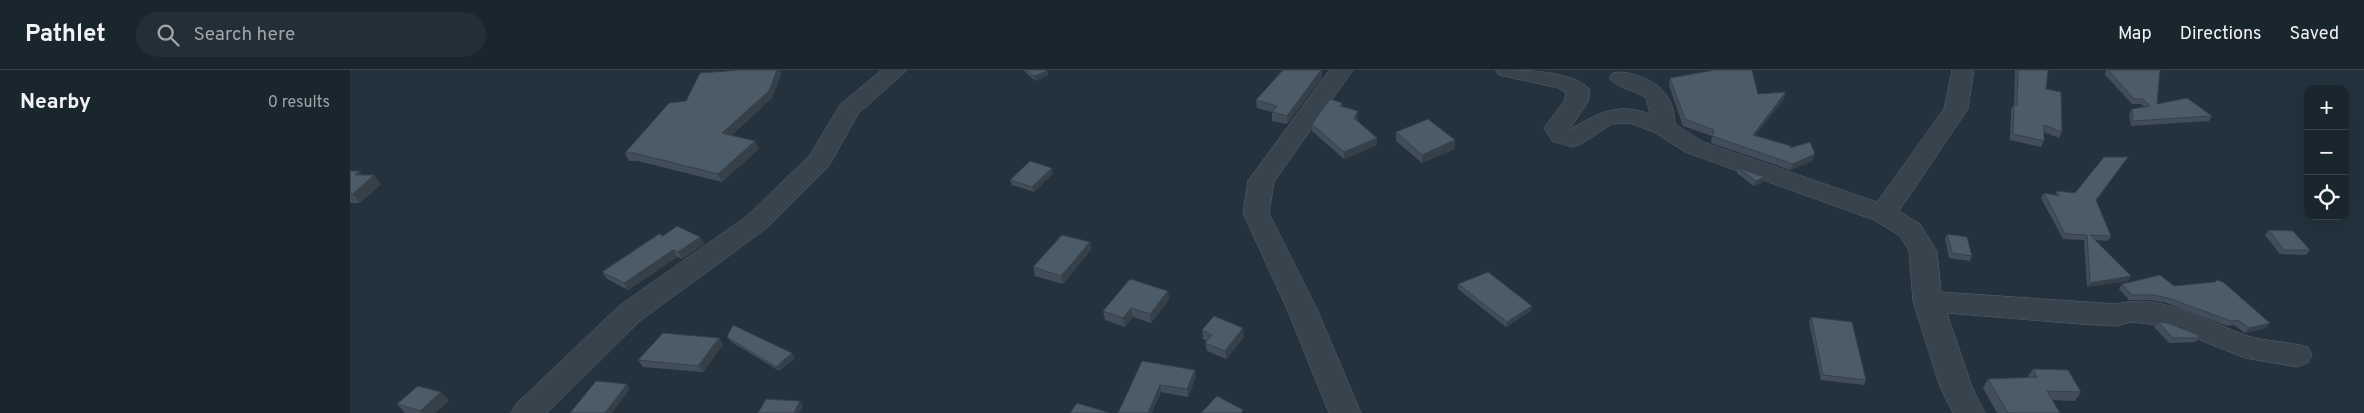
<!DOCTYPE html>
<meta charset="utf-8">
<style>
:root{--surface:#1a262e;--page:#232e36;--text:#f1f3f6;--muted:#9fa5aa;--line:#38434a}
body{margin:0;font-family:Overpass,sans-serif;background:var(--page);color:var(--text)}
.controls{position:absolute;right:15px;top:15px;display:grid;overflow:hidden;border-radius:10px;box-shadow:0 5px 20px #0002}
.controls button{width:45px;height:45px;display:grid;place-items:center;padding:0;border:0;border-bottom:1px solid var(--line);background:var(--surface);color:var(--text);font:25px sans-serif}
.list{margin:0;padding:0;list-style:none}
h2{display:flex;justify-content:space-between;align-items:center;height:65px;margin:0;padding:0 20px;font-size:21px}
h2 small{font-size:16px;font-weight:400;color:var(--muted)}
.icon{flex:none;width:28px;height:28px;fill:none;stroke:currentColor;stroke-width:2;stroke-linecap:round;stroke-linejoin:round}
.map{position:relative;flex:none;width:2014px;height:343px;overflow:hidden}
header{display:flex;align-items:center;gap:30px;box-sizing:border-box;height:70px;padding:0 25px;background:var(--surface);border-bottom:1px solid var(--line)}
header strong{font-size:24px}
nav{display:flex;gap:28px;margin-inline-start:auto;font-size:18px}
.search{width:350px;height:45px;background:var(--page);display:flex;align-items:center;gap:12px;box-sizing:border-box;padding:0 18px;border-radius:28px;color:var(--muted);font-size:19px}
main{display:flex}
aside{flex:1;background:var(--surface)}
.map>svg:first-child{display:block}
</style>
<header>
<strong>Pathlet</strong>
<div class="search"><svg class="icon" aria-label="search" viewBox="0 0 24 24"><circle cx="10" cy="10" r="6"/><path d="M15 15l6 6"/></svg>Search here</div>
<nav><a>Map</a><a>Directions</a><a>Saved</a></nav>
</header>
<main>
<aside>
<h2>Nearby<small>0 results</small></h2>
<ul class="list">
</ul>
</aside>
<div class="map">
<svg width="2014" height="343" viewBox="0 0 2014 343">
<rect width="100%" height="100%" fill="#23323d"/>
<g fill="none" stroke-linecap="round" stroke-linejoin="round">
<!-- minor casing -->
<g stroke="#55616b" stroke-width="1">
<path id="minor" d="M532,0H557L508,44L479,96L417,158L290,251L197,343H161L166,334L270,235L397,146L460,85L490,35Z
M980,0H1003L924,112L919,143L967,239L1011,343H979L937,239L893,143L898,111Z
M1146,0C1171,0 1224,0 1240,20L1238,32L1219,60C1248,43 1267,32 1300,44L1296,28C1285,20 1266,18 1259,8L1263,3C1272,1 1277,3 1286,5C1311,13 1324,27 1325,54L1353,72L1527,132L1594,39L1602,0H1624L1618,39L1549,141L1570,154L1587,181L1591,222L1766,234C1813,222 1855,252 1898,266C1917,272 1938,271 1958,277L1962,285L1958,293L1947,297L1895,288L1815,256L1781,252L1766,256L1730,254L1597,243L1622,317L1635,343H1603L1590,317L1563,231L1559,181L1550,166L1524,150L1335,82L1304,62L1279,53L1262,54L1231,74L1222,77L1202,71L1194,58L1214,31L1216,23L1208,18L1149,5Z"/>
</g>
<!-- minor -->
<use href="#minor" fill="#37434d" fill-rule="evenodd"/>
</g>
<!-- wall -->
<path fill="#414e59" d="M390,0H430L431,4L422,28L381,65L409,79L372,112L288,91H279L275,83L336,31Z
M673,0H697L698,5L685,11Z
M1665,0H1698L1696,19L1712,62L1709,68L1694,62V71L1691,77L1660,70L1661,40L1664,34Z
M1756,0H1810L1807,34L1862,46L1859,51L1781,56L1779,44L1782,39L1794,37L1791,34H1782L1755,5Z
M972,8L937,54L922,51V42L907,38L906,30Z
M1320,8L1434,29L1405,65L1440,78L1462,91L1440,100L1361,73L1362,66L1333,56L1319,15Z
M992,33L993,37L1008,41V48L1007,50L1027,75L994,89L962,61V54Z
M1046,62L1105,70V79L1072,93L1046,71Z
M1778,87L1746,131L1761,166L1758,171L1745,170L1778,211L1737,217L1734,170L1713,169L1691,128L1694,123L1705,125L1707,121L1725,123Z
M1388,98L1415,107L1413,112L1404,116L1387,103Z
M0,101H9L12,105L31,114L10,133H0Z
M703,103L684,122L662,115L660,110Z
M1919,160L1960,180L1956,185L1930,184L1915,165Z
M1597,164L1622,186L1620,191L1599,188L1595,169Z
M313,166L350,167L354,174L332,189L327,187L278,220L257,209L252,202Z
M740,172L741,180L713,214L685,206L683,197Z
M1108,214L1182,240L1156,257L1108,219Z
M1772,214L1824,216L1916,258L1895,263L1884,255L1877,256L1817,233L1800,230H1779L1769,219Z
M818,221L819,230L801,253L783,247L775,257L755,250L753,241Z
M1461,247L1516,310L1514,315L1471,310L1459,252Z
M1808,252L1849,268L1845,272L1819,273L1804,257Z
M852,260L894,267L876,289L857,281L855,273L857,271L853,269Z
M377,267L445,288L429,301L380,271Z
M369,268L373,275L353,302L293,297L288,290Z
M792,291L846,307L838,327L811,322Z
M1683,299L1731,322L1725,331L1702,330L1710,343H1647L1633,318L1638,309L1677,308Z
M91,322L99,331L85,343H55L47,334Z"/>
<!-- shaded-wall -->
<path fill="#354049" d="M427,0H430L431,4L422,28L376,71L372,63Z
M971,0H972V8L937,54V46Z
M697,1L698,5L685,11L684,6Z
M1436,22L1434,29L1401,71L1403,65Z
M1008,41V48L1004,54V48Z
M1027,68V75L994,89V82Z
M1105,70V79L1072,93V85Z
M405,71L409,79L372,112L368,104Z
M1465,84L1462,91L1440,100L1443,94Z
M702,98L703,103L684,122L682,117Z
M9,101L16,109L5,105Z
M24,105L31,114L10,133L3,124Z
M1415,107L1413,112L1404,116L1406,111Z
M350,167L354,174L332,189L328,182Z
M740,172L741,180L713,214L711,206Z
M323,180L327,187L278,220L274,213Z
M1781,206L1778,211L1737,217L1740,213Z
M818,221L819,230L801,253L800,244Z
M1182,236V240L1156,257L1157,252Z
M781,238L783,247L775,257L773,248Z
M1920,253L1916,258L1895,263L1899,258Z
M893,258L894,267L876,289L875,281Z
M369,268L373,275L353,302L348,296Z
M442,283L445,288L429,301L426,297Z
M845,300L846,307L838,327L837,319Z
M277,314L280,319L262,343H255Z
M810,315L811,322L802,343H798Z
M91,322L99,331L85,343H72L70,341Z
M450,331L453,336L449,343H444Z"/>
<!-- building -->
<path fill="#4c5b68" stroke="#354049" d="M390,0H427L419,21L372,63L405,71L368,104L284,83H275L319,33L336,31L350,3Z
M677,0H697V1L684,6Z
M933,0H971L937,46L922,42L927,36L906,30Z
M1365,0H1402L1408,24L1436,22L1403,65L1441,76L1440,78L1460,72L1465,84L1443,94L1362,66L1364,60L1335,49L1320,8Z
M1668,0H1698L1696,19L1711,22L1712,62L1694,55V71L1663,64L1664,34L1667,35Z
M1758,0H1810L1807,34L1837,28L1862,46L1783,51L1782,39L1800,36L1793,29H1784Z
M980,29L992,33L990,36L1008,41L1004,48L1027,68L994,82L962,54Z
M1078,49L1105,70L1072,85L1046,62Z
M1754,87H1778L1746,130L1761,166L1740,165L1781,206L1740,213L1737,165L1715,164L1694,123L1709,126L1707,121L1725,123Z
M680,91L702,98L682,117L660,110Z
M1388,98L1415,107L1406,111Z
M0,101H9L5,105H24L3,124H0Z
M327,156L350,167L328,182L323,180L274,213L252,202L309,164L313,166Z
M1919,160L1943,161L1960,180H1934Z
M1597,164L1617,167L1622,186L1602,183Z
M712,165L740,172L711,206L683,197Z
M1138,202L1182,236L1157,252L1108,214Z
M1810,205L1824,216L1865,212L1867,210L1873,212L1920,253L1899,258L1888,250L1881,251L1821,229L1804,225H1782L1772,214Z
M780,209L818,221L800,244L781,238L773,248L753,241Z
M864,246L893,258L875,281L855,273L862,265L852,260Z
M1461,247L1502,252L1516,310L1473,305Z
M1808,252L1818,253L1846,264L1849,268H1823Z
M383,255L442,283L426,297L377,267Z
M313,263L369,268L348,296L288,290Z
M792,291L845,300L837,319L810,315L798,343H768Z
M1683,299L1718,300L1731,322L1697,321L1710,343H1658L1638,309L1687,307Z
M246,311L277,314L255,343H220Z
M68,316L91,322L70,341L47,334Z
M867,326L893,340L891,343H851Z
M416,329L450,331L444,343H408Z
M727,333L760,343H720Z"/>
</svg>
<div class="controls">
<button>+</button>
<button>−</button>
<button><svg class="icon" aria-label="locate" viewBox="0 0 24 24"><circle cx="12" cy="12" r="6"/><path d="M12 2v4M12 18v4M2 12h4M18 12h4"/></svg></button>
</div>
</div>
</main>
